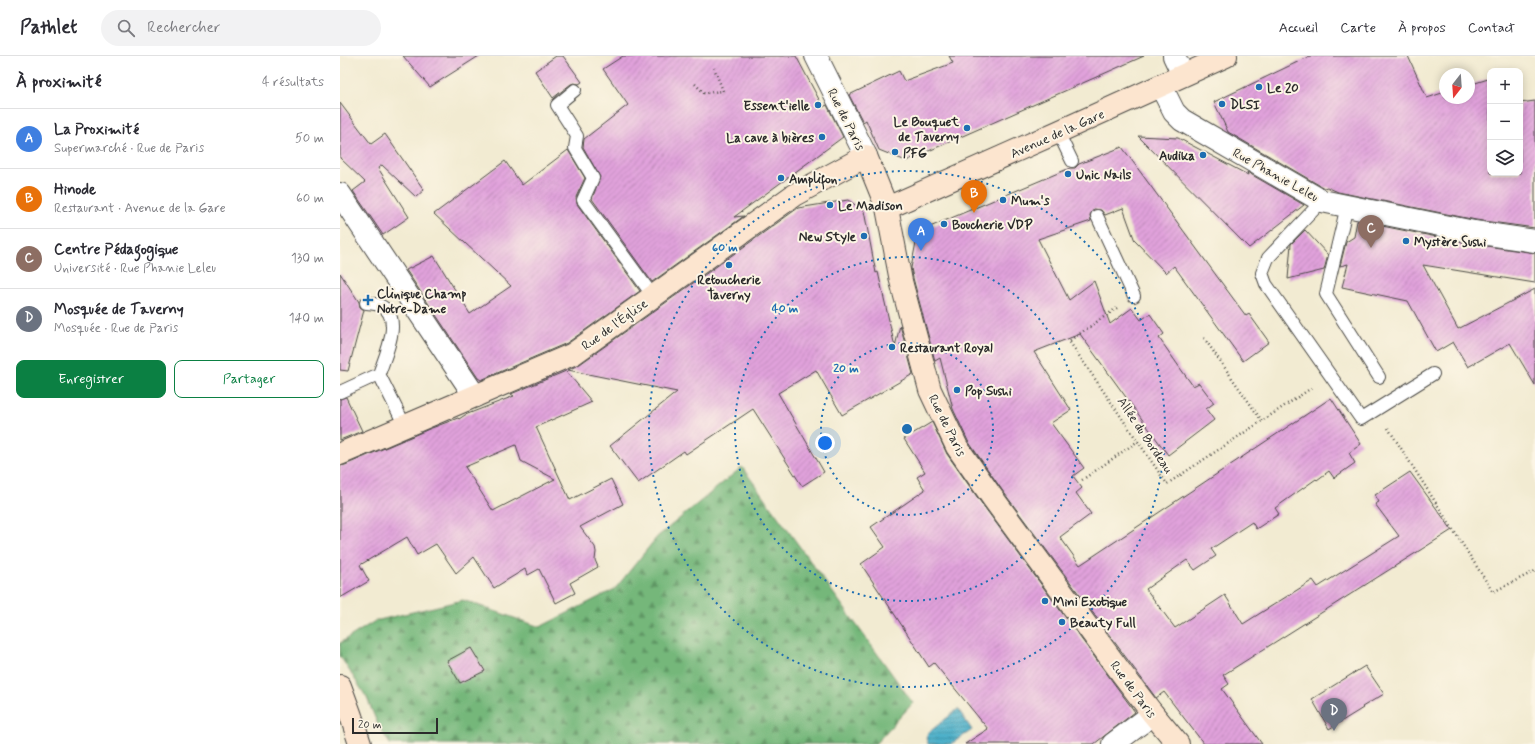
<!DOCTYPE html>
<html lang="fr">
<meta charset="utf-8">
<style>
:root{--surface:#fff;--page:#f2f2f3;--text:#2b2b33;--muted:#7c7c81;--line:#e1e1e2;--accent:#0b8043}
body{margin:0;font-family:Mynerve,sans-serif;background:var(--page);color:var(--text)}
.controls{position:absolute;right:12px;top:12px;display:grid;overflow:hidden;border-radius:8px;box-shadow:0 2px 10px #0003}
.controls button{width:36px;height:36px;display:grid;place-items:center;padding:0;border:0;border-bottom:1px solid var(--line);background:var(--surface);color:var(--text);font:20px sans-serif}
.compass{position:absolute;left:1099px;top:12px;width:36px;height:36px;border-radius:50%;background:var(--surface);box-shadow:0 2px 10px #0003;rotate:197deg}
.scale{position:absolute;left:12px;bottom:10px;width:86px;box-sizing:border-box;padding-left:4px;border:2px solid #2b2b2b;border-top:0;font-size:11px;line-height:14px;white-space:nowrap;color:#2b2b2b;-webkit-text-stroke:3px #fcf5e5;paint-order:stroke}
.you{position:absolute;left:485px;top:387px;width:14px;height:14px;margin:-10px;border:3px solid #fff;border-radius:50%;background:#1a73e8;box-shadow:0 0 0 6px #1a73e833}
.badge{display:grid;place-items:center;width:26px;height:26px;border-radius:50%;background:var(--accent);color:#fff;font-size:13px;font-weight:700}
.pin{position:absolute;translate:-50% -33px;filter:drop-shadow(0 1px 2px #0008)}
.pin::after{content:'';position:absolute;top:21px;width:14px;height:12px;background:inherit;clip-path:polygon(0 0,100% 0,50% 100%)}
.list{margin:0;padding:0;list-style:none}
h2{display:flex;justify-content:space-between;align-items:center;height:52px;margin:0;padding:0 16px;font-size:17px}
h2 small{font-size:13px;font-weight:400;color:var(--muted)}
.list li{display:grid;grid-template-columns:26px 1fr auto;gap:12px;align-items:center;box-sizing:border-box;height:60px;padding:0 16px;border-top:1px solid var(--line)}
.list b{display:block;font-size:15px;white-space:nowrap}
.list p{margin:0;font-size:13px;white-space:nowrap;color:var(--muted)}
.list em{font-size:13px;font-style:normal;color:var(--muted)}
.actions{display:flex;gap:8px;padding:12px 16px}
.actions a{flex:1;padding:9px 0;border:1px solid var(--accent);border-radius:8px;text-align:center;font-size:14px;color:var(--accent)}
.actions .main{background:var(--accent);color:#fff}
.icon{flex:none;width:22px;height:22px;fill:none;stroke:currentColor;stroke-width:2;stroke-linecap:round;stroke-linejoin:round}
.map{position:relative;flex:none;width:1195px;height:688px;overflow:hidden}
header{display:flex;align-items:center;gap:24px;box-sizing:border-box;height:56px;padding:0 20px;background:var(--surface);border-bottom:1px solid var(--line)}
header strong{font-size:19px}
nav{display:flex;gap:22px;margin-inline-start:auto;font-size:14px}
.search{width:280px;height:36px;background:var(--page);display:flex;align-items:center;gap:10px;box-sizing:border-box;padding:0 14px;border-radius:22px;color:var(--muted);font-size:15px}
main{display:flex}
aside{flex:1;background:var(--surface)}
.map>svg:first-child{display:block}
</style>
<header>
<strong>Pathlet</strong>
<div class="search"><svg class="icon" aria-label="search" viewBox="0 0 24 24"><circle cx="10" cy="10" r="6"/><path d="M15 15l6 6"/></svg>Rechercher</div>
<nav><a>Accueil</a><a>Carte</a><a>À propos</a><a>Contact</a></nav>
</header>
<main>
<aside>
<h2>À proximité<small>4 résultats</small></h2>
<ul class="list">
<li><span class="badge" style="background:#3f7fe0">A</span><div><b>La Proximité</b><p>Supermarché · Rue de Paris</p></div><em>50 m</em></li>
<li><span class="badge" style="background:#e8710a">B</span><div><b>Hinode</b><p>Restaurant · Avenue de la Gare</p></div><em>60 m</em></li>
<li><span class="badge" style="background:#8d6e63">C</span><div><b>Centre Pédagogique</b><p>Université · Rue Phanie Leleu</p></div><em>130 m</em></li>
<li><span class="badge" style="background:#6b7280">D</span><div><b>Mosquée de Taverny</b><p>Mosquée · Rue de Paris</p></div><em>140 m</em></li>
</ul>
<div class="actions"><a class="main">Enregistrer</a><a>Partager</a></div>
</aside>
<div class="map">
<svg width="1195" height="688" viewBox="0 0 1195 688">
<defs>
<pattern id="forest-firs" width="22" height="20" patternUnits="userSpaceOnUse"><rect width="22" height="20" fill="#74b77a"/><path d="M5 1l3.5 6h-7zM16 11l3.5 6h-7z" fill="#5f9564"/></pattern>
<pattern id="water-rules" width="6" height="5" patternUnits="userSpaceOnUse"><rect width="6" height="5" fill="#4aafc9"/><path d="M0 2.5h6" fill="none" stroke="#3e8fa3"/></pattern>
<pattern id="building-hatch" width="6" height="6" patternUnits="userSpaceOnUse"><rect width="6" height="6" fill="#e1a2dc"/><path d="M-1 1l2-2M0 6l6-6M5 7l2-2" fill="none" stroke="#b784b3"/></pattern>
</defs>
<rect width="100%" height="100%" fill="#fcf5e5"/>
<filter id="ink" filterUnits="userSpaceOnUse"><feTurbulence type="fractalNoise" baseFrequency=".025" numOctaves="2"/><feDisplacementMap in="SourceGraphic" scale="8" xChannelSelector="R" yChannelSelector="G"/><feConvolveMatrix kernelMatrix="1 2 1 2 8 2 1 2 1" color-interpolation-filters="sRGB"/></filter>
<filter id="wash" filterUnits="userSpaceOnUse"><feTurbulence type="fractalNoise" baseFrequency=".012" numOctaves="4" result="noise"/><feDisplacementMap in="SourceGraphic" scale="16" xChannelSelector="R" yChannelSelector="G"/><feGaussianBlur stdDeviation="0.9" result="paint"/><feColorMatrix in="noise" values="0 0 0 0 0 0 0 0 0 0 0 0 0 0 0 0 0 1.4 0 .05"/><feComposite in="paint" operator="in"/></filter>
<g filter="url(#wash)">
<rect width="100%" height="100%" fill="#f2ebd2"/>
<!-- forest -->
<path fill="url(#forest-firs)" stroke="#507152" d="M402,411L573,647L535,688H50L38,669L27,642L0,600V587L35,565L123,544L200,571L275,533L317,481Z"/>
<!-- water -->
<path fill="url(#water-rules)" stroke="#3a6d7a" d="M618,653L632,674L611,688H588L586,682L588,677Z"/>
<g id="blocks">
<!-- building -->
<path fill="url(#building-hatch)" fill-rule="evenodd" d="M63,0H139L90,31Z
M216,0H223L242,26L239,28L234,27L231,28L213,42L195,15Z
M283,0H456L483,51L487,49L503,81L394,161L404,160L312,226L252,143L260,121L243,91L244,83L288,49L263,13Z
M609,0H804L566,105L539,94L526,64L523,66L509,39L559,15L564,25L613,7Z
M970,0H1068L1087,42L1105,36V42H1129V29L1148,23L1150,28V117H1180V47L1195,45V172L1136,164L998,136L987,131L984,132L888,76L874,46Z
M0,47L31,88L45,78L84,134L76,141L42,109L38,112L69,161L43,179L13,135L25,126L0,102Z
M798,80L838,82L908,119L907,116L964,149L909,192Z
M782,91L906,260L909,258L929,286L903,305L834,210L826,217L795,185L783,152L765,159L761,154L754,153L750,159L751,165L698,183L729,244L754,225L770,268L792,252L801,264L810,258L824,278L819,282L840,312L853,330L859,327L874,347L866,353L874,364L828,399L740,278L694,296L731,354L711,367L744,412L733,420L742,432L736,437L751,458L720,481L740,509L991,342L1021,388L1009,397L1015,407L994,422L989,415L977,424L976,423L935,452L939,458L916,473L912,466L871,493L876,500L855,514L847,504L806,533L835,572L885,539L903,568L973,524L978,531L1059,480L1035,448L1039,446L1035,439L1070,416L1112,474L883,619L889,628L882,633L922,688H864L824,636L816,642L793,611L662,434L628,385L613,353L600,302L595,305L573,222L571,212L578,176L730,112H735L739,108Z
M228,94L245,122L236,141L237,148L300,235L227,287L141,324L138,322L66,214L94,200L130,258L171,230L94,158L165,105L182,129Z
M508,144L524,155L536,217L538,216L555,291L560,269L573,318L502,359L476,314L438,337L484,416L462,430L413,353L346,398L344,395L298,427L270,390L337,336L228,314L240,308L458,152Z
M1017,165L1132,188L1195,197V227L1083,209L1118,273L1195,233V329L1170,287L1128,311L1113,286L1096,296L1068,245L1002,231L1008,208L1000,210L1006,186L1014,181Z
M965,174L988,199L984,214L948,223L951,188Z
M0,217L19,246L20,251L24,254L8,315L0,314Z
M226,315L252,346L196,371L230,444L271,423L283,448L240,471L255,491L256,496L255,504L258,511L230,527L235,537L216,547L199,513L188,519L185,513L154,532L134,501L116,517L96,488L77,499L67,481L20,509L29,525L0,542V410L5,409L89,373L118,362L119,363L125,359L174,340L171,338ZM176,389L181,405L215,423L153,455L125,411Z
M6,341L22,375L0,384V343Z
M592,366L607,398L642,448L795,656L754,688H625L648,673L594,607L589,611L555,559L521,508L545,491L531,471L585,434L577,421L585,416L564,383Z
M131,592L145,615L120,627L107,605Z
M1025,610L1044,638L1022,651L1023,652L989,673L972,643Z"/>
</g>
</g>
<g filter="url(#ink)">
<use href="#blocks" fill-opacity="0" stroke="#494844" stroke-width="1"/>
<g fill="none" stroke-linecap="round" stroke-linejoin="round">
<!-- lane casing -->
<g stroke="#494844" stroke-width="14">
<path id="lane" d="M235,34L217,49L237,80L235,92L253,122L243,144L313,240
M718,76L732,105
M982,145L928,202L922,217L926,228L1021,363L1093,318
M1007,150L986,238L1039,321
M757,160L794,240
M26,247C30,247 35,248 39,249C65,259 45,300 39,318
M0,336L39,318L65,370"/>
</g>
<!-- street casing -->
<g stroke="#494844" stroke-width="24">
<path id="street" d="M476,0L526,100
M834,0L843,19
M821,30L834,56L842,64L982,145L1134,176L1195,185
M0,138L135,340
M773,688L813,658"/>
</g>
<!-- secondary casing -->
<g stroke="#494844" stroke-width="24">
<path id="secondary" d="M547,152L718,76L886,0
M0,398L233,298L454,139L526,100L547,152L561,225L590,334L617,391L652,441L783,619L813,658L838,688
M0,630L11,660L20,688"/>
</g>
<!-- path -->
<path stroke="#494844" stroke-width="2.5" stroke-dasharray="1 3" stroke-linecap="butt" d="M355,28L364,37L383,35L374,12
M777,252L729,285L827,428L973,331
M864,282L922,365
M1048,372L1153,536L1195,515
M742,424L798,385"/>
<!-- lane -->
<use href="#lane" stroke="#fff" stroke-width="12"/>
<!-- street -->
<use href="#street" stroke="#fff" stroke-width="22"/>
<!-- secondary -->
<use href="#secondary" stroke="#fce5cf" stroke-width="22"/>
</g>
</g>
<!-- distance rings -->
<g fill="none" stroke="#1f6fb2" stroke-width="2" stroke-dasharray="2 4">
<circle cx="567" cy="373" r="86"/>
<circle cx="567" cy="373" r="172"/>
<circle cx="567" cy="373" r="258"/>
</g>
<!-- markers -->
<g fill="#1f6fb2" stroke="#fcf5e5" stroke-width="1.5">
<circle cx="919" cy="31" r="4"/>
<circle cx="882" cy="48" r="4"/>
<circle cx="478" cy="49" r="4"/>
<circle cx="627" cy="72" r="4"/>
<circle cx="482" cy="81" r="4"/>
<circle cx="555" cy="96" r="4"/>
<circle cx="863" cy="99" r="4"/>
<circle cx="728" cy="118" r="4"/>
<circle cx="441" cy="122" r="4"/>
<circle cx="663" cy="144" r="4"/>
<circle cx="490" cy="149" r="4"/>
<circle cx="604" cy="168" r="4"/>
<circle cx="524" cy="180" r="4"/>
<circle cx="1066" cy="185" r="4"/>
<circle cx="389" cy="209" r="4"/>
<path d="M26 238h4v4h4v4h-4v4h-4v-4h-4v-4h4z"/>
<circle cx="552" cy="291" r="4"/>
<circle cx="617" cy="334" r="4"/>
<circle cx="705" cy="545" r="4"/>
<circle cx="722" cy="566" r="4"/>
</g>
<g text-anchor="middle" stroke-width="4" stroke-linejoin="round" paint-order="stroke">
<!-- poi labels -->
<g font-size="13" font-weight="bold" fill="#2b2b2b" stroke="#fcf5e5" text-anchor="start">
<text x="927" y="36">Le 20</text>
<text x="890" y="53">DLSI</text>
<text x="470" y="54" text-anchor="end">Essent'ielle</text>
<text x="619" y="70" text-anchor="end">Le Bouquet<tspan x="619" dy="15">de Taverny</tspan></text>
<text x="474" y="86" text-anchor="end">La cave à bières</text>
<text x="563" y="101">PFG</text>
<text x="855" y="104" text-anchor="end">Audika</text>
<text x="736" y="123">Unic Nails</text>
<text x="449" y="127">Amplifon</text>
<text x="671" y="149">Mum's</text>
<text x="498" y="154">Le Madison</text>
<text x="612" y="173">Boucherie VDP</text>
<text x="516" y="185" text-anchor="end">New Style</text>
<text x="1074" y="190">Mystère Sushi</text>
<text x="389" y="228" text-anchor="middle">Retoucherie<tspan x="389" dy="15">Taverny</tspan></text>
<text x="37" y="242">Clinique Champ<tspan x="37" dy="15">Notre-Dame</tspan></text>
<text x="560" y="296">Restaurant Royal</text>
<text x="625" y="339">Pop Sushi</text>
<text x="713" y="550">Mini Exotique</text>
<text x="730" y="571">Beauty Full</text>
</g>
<!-- street labels -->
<g font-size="13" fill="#2b2b2b" stroke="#fcf5e5">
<text transform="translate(507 63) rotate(63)" y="5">Rue de Paris</text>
<text transform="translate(717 77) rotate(-24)" y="5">Avenue de la Gare</text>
<text transform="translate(936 118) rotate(29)" y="5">Rue Phanie Leleu</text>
<text transform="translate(274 268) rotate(-36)" y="5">Rue de l'Église</text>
<text transform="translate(608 369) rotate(63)" y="5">Rue de Paris</text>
<text transform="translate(806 379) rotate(56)" y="5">Allée du Bordeau</text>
<text transform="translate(794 633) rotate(53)" y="5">Rue de Paris</text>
</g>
</g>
<circle cx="567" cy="373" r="6" fill="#1f6fb2" stroke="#fcf5e5" stroke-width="2"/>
<g font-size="12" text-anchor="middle" font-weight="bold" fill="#1f6fb2" stroke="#fcf5e5" stroke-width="4" stroke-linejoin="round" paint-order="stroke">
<text x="385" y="195">60 m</text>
<text x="445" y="256">40 m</text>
<text x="506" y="316">20 m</text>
</g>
</svg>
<div class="controls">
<button>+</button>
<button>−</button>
<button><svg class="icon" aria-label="layers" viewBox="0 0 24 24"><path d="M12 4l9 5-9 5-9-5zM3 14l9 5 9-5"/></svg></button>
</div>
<svg class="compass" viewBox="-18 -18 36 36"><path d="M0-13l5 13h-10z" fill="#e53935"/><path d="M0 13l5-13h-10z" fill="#7c7c81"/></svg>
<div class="scale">20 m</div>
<div class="you"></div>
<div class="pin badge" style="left:581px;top:195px;background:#3f7fe0">A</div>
<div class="pin badge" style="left:634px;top:157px;background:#e8710a">B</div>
<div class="pin badge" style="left:1031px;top:192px;background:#8d6e63">C</div>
<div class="pin badge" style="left:994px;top:675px;background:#6b7280">D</div>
</div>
</main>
